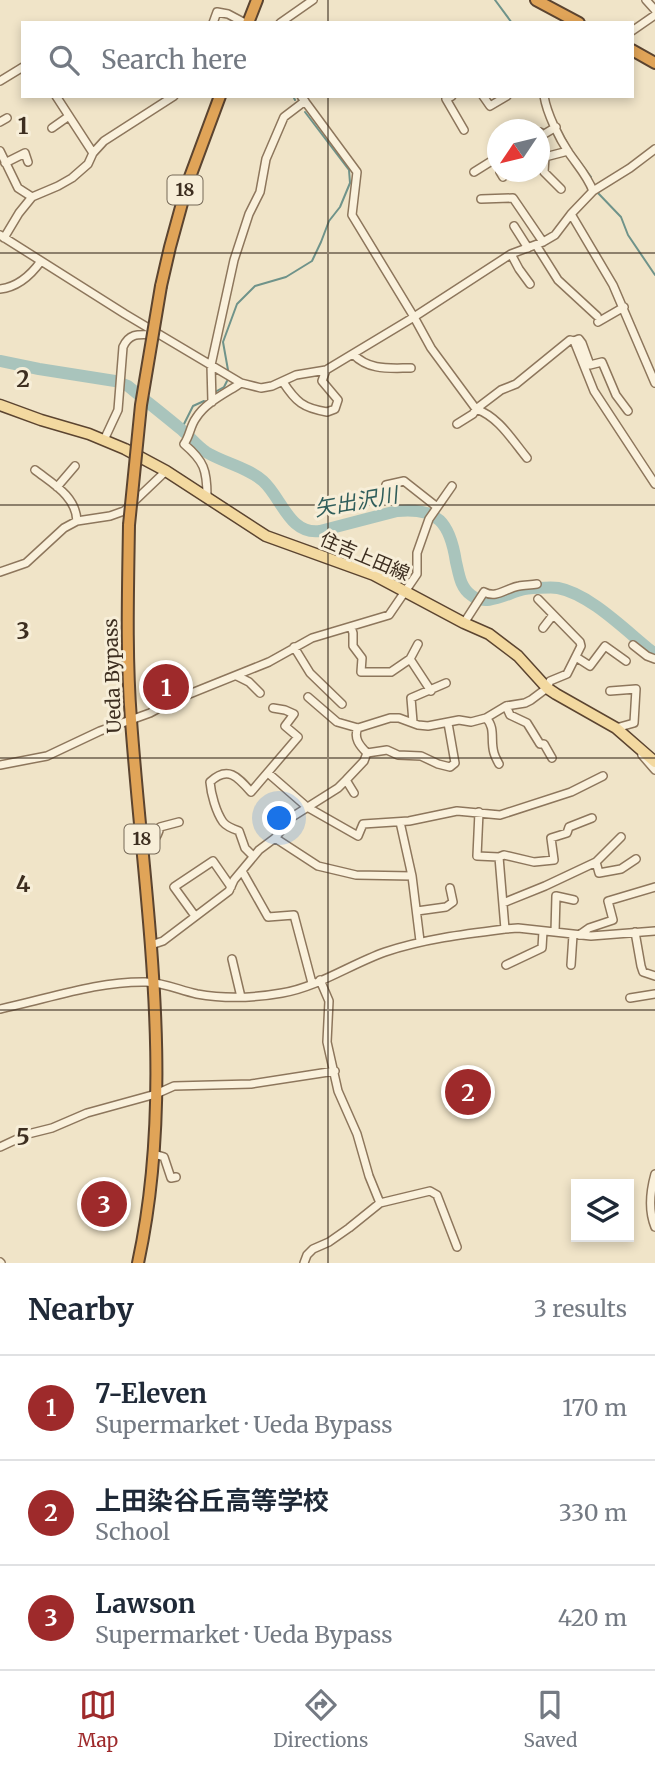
<!DOCTYPE html>
<meta charset="utf-8">
<style>
:root{--surface:#fff;--page:#f2f2f3;--text:#1f2937;--muted:#747a83;--line:#e0e1e3;--accent:#9e2a2b}
body{margin:0;font-family:Merriweather,"Noto Sans JP",serif;background:var(--page);color:var(--text)}
.controls{position:absolute;right:21px;bottom:21px;display:grid;overflow:hidden;border-radius:0px;box-shadow:0 4px 10px #0003}
.controls button{width:63px;height:63px;display:grid;place-items:center;padding:0;border:0;border-bottom:2px solid var(--line);background:var(--surface);color:var(--text);font:35px sans-serif}
.compass{position:absolute;left:487px;top:119px;width:63px;height:63px;border-radius:50%;background:var(--surface);box-shadow:0 4px 10px #0003;rotate:235deg}
.you{position:absolute;left:280px;top:819px;width:24px;height:24px;margin:-18px;border:5px solid #fff;border-radius:50%;background:#1a73e8;box-shadow:0 0 0 10px #1a73e833}
.badge{display:grid;place-items:center;width:46px;height:46px;border-radius:50%;background:var(--accent);color:#fff;font-size:23px;font-weight:700}
.pin{position:absolute;translate:-50% -50%;border:4px solid #fff;box-shadow:0 2px 7px #0006}
.list{margin:0;padding:0;list-style:none}
h2{display:flex;justify-content:space-between;align-items:center;height:91px;margin:0;padding:0 28px;font-size:30px}
h2 small{font-size:23px;font-weight:400;color:var(--muted)}
.list li{display:grid;grid-template-columns:46px 1fr auto;gap:21px;align-items:center;box-sizing:border-box;height:105px;padding:0 28px;border-top:2px solid var(--line)}
.list b{display:block;font-size:26px;white-space:nowrap}
.list p{margin:0;font-size:23px;white-space:nowrap;color:var(--muted)}
.list em{font-size:23px;font-style:normal;color:var(--muted)}
.icon{flex:none;width:38px;height:38px;fill:none;stroke:currentColor;stroke-width:2;stroke-linecap:round;stroke-linejoin:round}
.map{position:relative;flex:none;width:655px;height:1263px;overflow:hidden}
.search{position:absolute;background:var(--surface);box-shadow:0 4px 10px #0003;left:21px;right:21px;top:21px;height:77px;display:flex;align-items:center;gap:18px;box-sizing:border-box;padding:0 24px;border-radius:0px;color:var(--muted);font-size:26px}
.sheet{height:406px;background:var(--surface)}
nav{display:flex;justify-content:space-around;align-items:center;box-sizing:border-box;height:98px;border-top:2px solid var(--line);background:var(--surface);font-size:19px;color:var(--muted)}
nav a{display:grid;justify-items:center;gap:4px}
nav .on{color:var(--accent)}
.map>svg:first-child{display:block}
</style>
<div class="map">
<svg width="655" height="1263" viewBox="0 0 655 1263">
<rect width="100%" height="100%" fill="#f0e4c8"/>
<g fill="none" stroke-linecap="round" stroke-linejoin="round">
<!-- stream -->
<path stroke="#6f938a" stroke-width="2" d="M495,0L512,23
M293,96L295,100
M558,126L567,143
M572,151L591,177
M598,193L621,217L628,235L655,275
M228,370L223,342L237,304L255,286L286,277L312,261L321,242L329,221L340,207L350,183L349,170L305,112
M215,392L224,387L227,381
M181,430L193,406L204,401"/>
<!-- river -->
<path stroke="#a9c4bc" stroke-width="12" d="M0,361L39,369L115,381L128,386C146,401 164,415 182,430C190,437 197,446 206,452C224,463 247,467 263,481C282,498 289,535 320,531L397,511C438,507 450,523 456,562C459,574 460,587 471,595C485,607 506,594 521,590C526,588 553,587 558,588C591,594 629,634 655,654"/>
<!-- minor casing -->
<g stroke="#8d765c" stroke-width="10">
<path id="minor" d="M646,0L655,10
M213,23L217,12L228,14L245,23
M280,23L313,0
M632,31L655,15
M0,81L23,67
M56,96L93,153
M301,96L357,172L352,215L414,317L431,348L476,409C499,417 512,440 527,458
M452,96L446,99L464,130
M483,96L490,106L507,96
M544,96C547,114 559,138 569,153C578,166 588,177 593,191
M0,122L7,118
M52,128L69,116
M540,132L541,136L556,127
M0,151L18,188L32,197
M540,155L545,157L568,151
M545,157L544,172L561,189
M5,163L25,153L28,162
M474,172L498,157
M500,172L503,177
M481,199L513,198L543,242
M571,214L613,285L655,383
M514,226L528,248
M0,235L125,314L241,383L261,388L272,386L296,375L326,370L414,317L511,254L543,242L555,235L571,214L593,191L630,168L655,149
M4,238L19,213L32,197L58,186L72,178L88,164L93,153L104,141L174,96
M536,245L558,280L597,316
M511,254L519,269L530,284
M0,289C18,287 31,275 41,261
M598,322L624,307
M574,341L579,339L582,343L590,365L602,362L616,395L628,411
M353,354C369,371 390,368 411,368
M283,382C296,402 303,408 327,412L335,409L338,400L322,381L326,370
M212,402L211,365L234,260L249,214L260,192L266,159L284,117L305,101
M457,424L473,414L476,409L501,390L516,384L570,340L574,341L594,391L655,484
M104,440L118,410L123,347C130,331 141,335 157,335
M35,470C53,484 76,496 77,521
M386,485L404,481L437,507
M57,487L75,466
M207,496C207,470 204,461 184,444C190,436 190,426 196,418C206,402 226,393 241,383
M0,572L26,563L64,528L77,521L110,516L124,511L166,471
M464,623L484,592C497,599 506,588 519,586C524,585 531,585 537,584
M351,627L353,633V646L362,658L361,672H391L410,659L431,691
M543,628L553,615
M633,645L647,656L655,659
M294,647L310,673L342,704
M576,657L590,666L605,646L626,661
M410,659L418,644
M237,676L249,682L260,693
M610,691L636,689L634,723L616,728
M308,697L337,722L358,728L390,718H399L418,725L428,726L459,720L471,722L486,718L506,706L525,703L531,700L547,688L550,681L567,674L581,646L580,642L538,599
M506,706L510,715L527,723L540,744H544L552,758
M486,718C496,728 490,740 494,753C495,757 497,760 499,764
M413,722L411,698L446,683
M358,728C353,738 360,746 367,753
M642,755L655,770
M0,765L47,756L100,731L150,713L172,701L269,662L312,638L389,615L417,574V553L429,519L452,486
M268,773L307,807L358,836L363,824L409,821L457,811L500,815L571,792L603,776
M346,780L354,793
M479,812L477,856L499,857L504,855L534,862L554,860L551,838L567,833L569,827L592,818
M400,822L412,876L420,941
M275,838L318,866L356,875L412,876
M142,844C154,842 157,839 160,827L179,822
M253,856L245,848L239,831C233,829 227,827 223,822C216,812 211,794 210,782C228,765 238,777 251,792L298,737L285,726L294,714L285,710L273,708
M499,857L505,929
M596,862L621,837
M242,871L268,917L294,915L312,983
M503,903L545,886L596,862L599,873L621,869L636,859
M417,911L446,907L453,902L450,888
M195,916L174,887L213,861L231,887
M555,932L556,896L574,900
M635,932L641,966L643,972L655,976
M579,935L589,928L613,920L608,901L655,887
M151,945L163,941L229,891L234,880L259,850L275,838L292,817L338,788L346,780L364,761L367,753L387,750L398,755L421,756L438,764L450,767L455,763L448,723
M232,959L241,997
M506,965L542,948L543,931
M571,965L573,935
M320,980L329,1001L327,1042L338,1091L357,1134L369,1176L380,1203
M630,998L655,994
M0,1009C48,999 97,981 146,982C165,983 179,990 197,994C225,999 254,998 282,993C318,987 351,964 385,952C424,939 465,934 505,929L518,928L591,936L655,931
M0,1147L28,1134L52,1128L87,1113L156,1094L174,1086L251,1084L335,1071
M154,1154L164,1157L171,1178L176,1177
M655,1174C650,1192 648,1210 655,1227
M0,1262L1,1263
M304,1263L307,1255L313,1249L329,1242L349,1228L380,1203L430,1191L437,1195L457,1247"/>
</g>
<!-- major casing -->
<g stroke="#5b4430" stroke-width="13">
<path id="major" d="M0,405L41,420L89,434L125,449L166,471L266,536L374,575L464,623L489,634L518,656L547,688L556,694L616,728L655,762"/>
</g>
<!-- highway casing -->
<g stroke="#5b4430" stroke-width="14">
<path id="highway" d="M536,0L579,23
M248,23L257,0
M632,50L655,63
M161,286L170,247L187,185L220,96
M129,525C128,590 126,655 131,720C144,901 177,1084 138,1263"/>
</g>
<!-- minor -->
<use href="#minor" stroke="#faf1dc" stroke-width="7"/>
<!-- major -->
<use href="#major" stroke="#f3d9a0" stroke-width="10"/>
<!-- highway -->
<use href="#highway" stroke="#e0a458" stroke-width="10"/>
<!-- highway-bridge casing -->
<g stroke="#5b4430" stroke-width="14" stroke-linecap="butt">
<path id="highway-bridge" d="M129,525L141,405L161,286"/>
</g>
<!-- highway-bridge -->
<use href="#highway-bridge" stroke="#e0a458" stroke-width="10"/>
</g>
<!-- grid -->
<path fill="none" stroke="#3d2e20" stroke-width="2" stroke-opacity="0.55" d="M328,0V23M328,96V1263M0,253H655M0,505H655M0,758H655M0,1010H655"/>
<g text-anchor="middle" stroke-width="6" stroke-linejoin="round" paint-order="stroke">
<!-- shield labels -->
<g fill="#f7eed8" stroke="#756857" stroke-width="2">
<rect x="167.5" y="175.5" width="35" height="29" rx="5"/>
<rect x="124.5" y="824.5" width="35" height="29" rx="5"/>
</g>
<g font-size="18" font-weight="bold" fill="#3d2e20">
<text x="185" y="196">18</text>
<text x="142" y="845">18</text>
</g>
<!-- street labels -->
<g font-size="19" fill="#3d2e20" stroke="#f7eed8">
<text transform="translate(365 556) rotate(23)" y="7">住吉上田線</text>
<text transform="translate(112 676) rotate(-92)" y="7">Ueda Bypass</text>
</g>
<!-- water labels -->
<g font-size="21" font-style="italic" fill="#2f5d5a" stroke="#f7eed8">
<text transform="translate(356 502) rotate(-10)" y="7">矢出沢川</text>
</g>
</g>
<g font-size="23" text-anchor="middle" font-weight="bold" fill="#3d2e20" stroke="#f7eed8" stroke-width="6" stroke-linejoin="round" paint-order="stroke">
<text x="23" y="134">1</text>
<text x="23" y="387">2</text>
<text x="23" y="639">3</text>
<text x="23" y="892">4</text>
<text x="23" y="1145">5</text>
</g>
</svg>
<div class="controls">
<button><svg class="icon" aria-label="layers" viewBox="0 0 24 24"><path d="M12 4l9 5-9 5-9-5zM3 14l9 5 9-5"/></svg></button>
</div>
<svg class="compass" viewBox="-18 -18 36 36"><path d="M0-13l5 13h-10z" fill="#e53935"/><path d="M0 13l5-13h-10z" fill="#747a83"/></svg>
<div class="you"></div>
<div class="pin badge" style="left:166px;top:687px">1</div>
<div class="pin badge" style="left:468px;top:1092px">2</div>
<div class="pin badge" style="left:104px;top:1204px">3</div>
<div class="search"><svg class="icon" aria-label="search" viewBox="0 0 24 24"><circle cx="10" cy="10" r="6"/><path d="M15 15l6 6"/></svg>Search here</div>
</div>
<section class="sheet">
<h2>Nearby<small>3 results</small></h2>
<ul class="list">
<li><span class="badge">1</span><div><b>7-Eleven</b><p>Supermarket · Ueda Bypass</p></div><em>170 m</em></li>
<li><span class="badge">2</span><div><b>上田染谷丘高等学校</b><p>School</p></div><em>330 m</em></li>
<li><span class="badge">3</span><div><b>Lawson</b><p>Supermarket · Ueda Bypass</p></div><em>420 m</em></li>
</ul>
</section>
<nav>
<a class="on"><svg class="icon" aria-label="map" viewBox="0 0 24 24"><path d="M3 6l6-2 6 2 6-2v14l-6 2-6-2-6 2zM9 4v14M15 6v14"/></svg>Map</a>
<a><svg class="icon" aria-label="directions" viewBox="0 0 24 24"><path d="M12 3l9 9-9 9-9-9zM9 14v-3h6M13 9l2 2-2 2"/></svg>Directions</a>
<a><svg class="icon" aria-label="saved" viewBox="0 0 24 24"><path d="M7 4h10v16l-5-4-5 4z"/></svg>Saved</a>
</nav>
